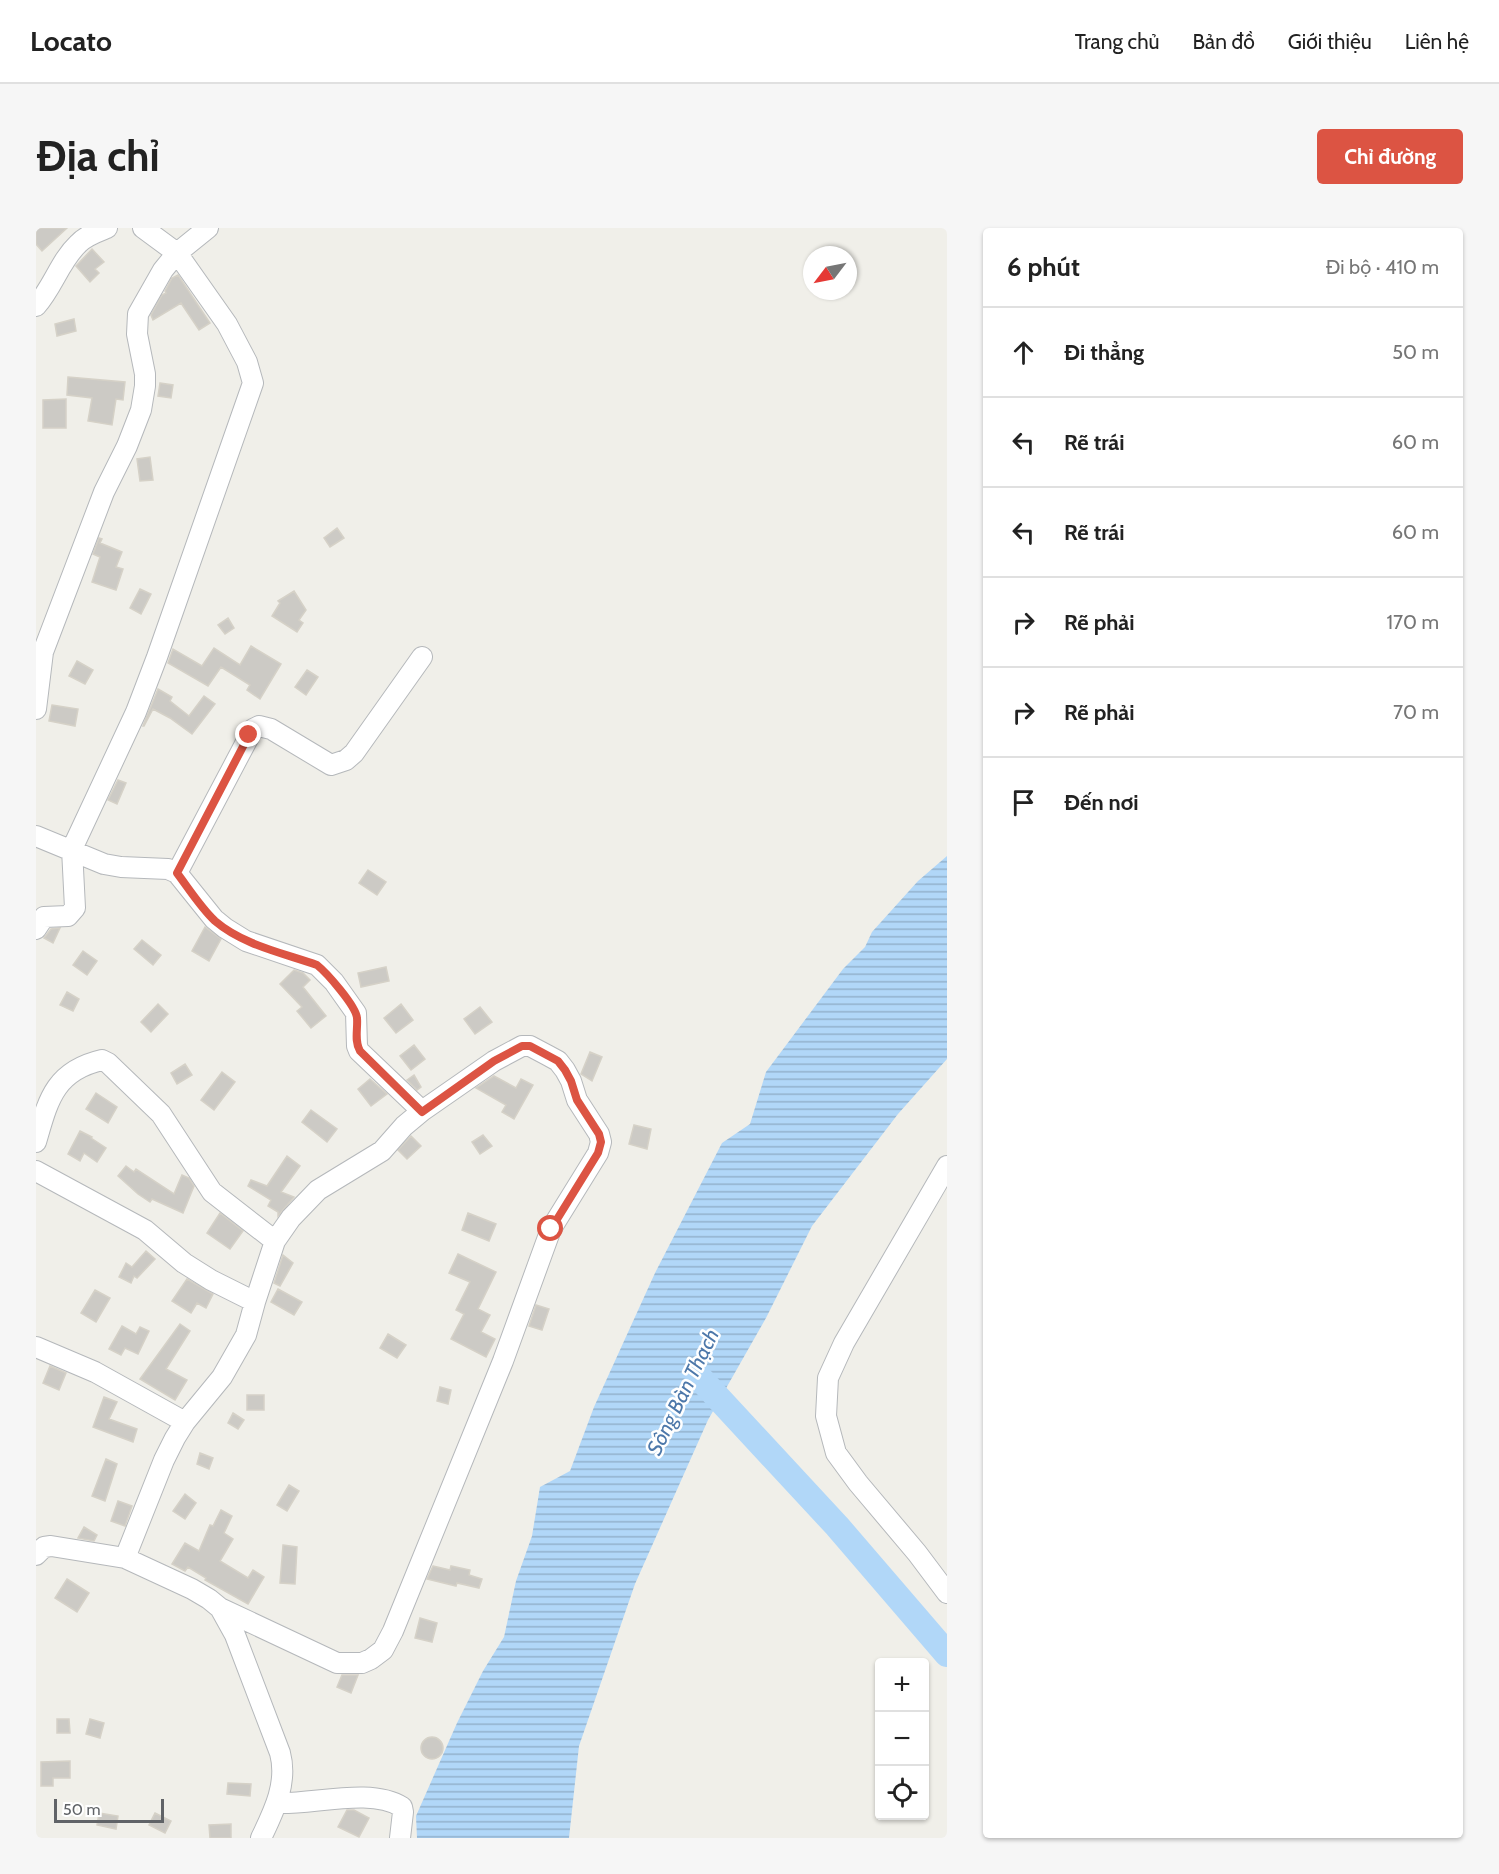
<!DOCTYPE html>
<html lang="vi">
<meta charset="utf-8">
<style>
:root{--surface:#fff;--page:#f6f6f6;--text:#222;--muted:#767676;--line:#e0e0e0;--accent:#dc5443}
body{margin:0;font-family:Cabin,sans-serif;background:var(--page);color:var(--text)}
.controls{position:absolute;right:18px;bottom:18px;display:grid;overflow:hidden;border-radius:6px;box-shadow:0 2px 4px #0004}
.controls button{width:54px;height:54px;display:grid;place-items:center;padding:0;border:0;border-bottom:2px solid var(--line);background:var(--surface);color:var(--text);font:30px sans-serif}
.compass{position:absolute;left:767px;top:18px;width:54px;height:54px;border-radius:50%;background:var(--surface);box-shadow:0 2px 4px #0004;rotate:238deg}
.scale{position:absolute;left:18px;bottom:15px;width:110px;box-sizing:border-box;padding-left:6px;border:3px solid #606367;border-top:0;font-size:16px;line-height:21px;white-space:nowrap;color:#606367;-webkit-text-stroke:4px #fff;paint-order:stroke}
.stop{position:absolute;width:18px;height:18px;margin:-14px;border:4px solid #dc5443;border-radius:50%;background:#fff}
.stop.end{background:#dc5443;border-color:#fff;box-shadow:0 2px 6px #0008}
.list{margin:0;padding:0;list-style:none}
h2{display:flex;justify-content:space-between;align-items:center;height:78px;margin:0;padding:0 24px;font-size:26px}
h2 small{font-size:20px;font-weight:400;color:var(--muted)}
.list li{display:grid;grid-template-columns:39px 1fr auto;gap:18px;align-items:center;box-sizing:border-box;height:90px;padding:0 24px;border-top:2px solid var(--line)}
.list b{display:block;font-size:22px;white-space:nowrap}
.list em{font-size:20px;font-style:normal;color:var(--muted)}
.icon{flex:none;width:33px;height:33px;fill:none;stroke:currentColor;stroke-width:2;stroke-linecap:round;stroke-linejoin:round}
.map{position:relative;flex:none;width:911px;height:1610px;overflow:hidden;border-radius:6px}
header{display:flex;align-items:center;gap:36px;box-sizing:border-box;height:84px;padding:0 30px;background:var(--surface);border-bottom:2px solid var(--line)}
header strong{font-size:28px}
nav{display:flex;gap:33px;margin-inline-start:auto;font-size:21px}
.intro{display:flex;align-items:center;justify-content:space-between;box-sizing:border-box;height:144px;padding:0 36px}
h1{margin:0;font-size:42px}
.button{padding:15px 27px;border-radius:6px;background:var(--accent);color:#fff;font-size:21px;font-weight:700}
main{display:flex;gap:36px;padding:0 36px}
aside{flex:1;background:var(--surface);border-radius:6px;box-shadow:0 2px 4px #0004}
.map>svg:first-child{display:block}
</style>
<header>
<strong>Locato</strong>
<nav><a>Trang chủ</a><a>Bản đồ</a><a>Giới thiệu</a><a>Liên hệ</a></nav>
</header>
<div class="intro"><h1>Địa chỉ</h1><a class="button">Chỉ đường</a></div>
<main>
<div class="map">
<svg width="911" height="1610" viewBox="0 0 911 1610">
<defs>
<pattern id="water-rules" width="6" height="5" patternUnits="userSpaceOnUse" patternTransform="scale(1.5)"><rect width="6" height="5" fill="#b1d7f8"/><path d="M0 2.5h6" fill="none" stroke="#93b2cd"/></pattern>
</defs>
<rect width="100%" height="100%" fill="#f0efe9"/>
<!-- water -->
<path fill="url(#water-rules)" d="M911,628V831L862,886L776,998L730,1090L672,1192L599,1356L543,1518L533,1610H381L380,1588L421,1495L447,1443L468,1409L480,1353L496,1308L504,1259L534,1243L558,1179L619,1045L686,915L714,896L730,844L807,741L829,719L836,704L882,653Z"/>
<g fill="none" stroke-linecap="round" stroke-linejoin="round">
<!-- river -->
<path stroke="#b1d7f8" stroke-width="26" d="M661,1147L801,1298L911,1426"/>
</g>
<!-- building -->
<path fill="#cccac5" stroke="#d5d1c7" stroke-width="1.5" d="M0,0H31L6,23L0,16Z
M56,21L68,34L59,41L63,45L54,54L40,38Z
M142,47L174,95L163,102L145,75L117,92L115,87L126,67L130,65L129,63L136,50Z
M38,91L40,103L21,108L19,96Z
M32,149L89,154L87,172L80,171L76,197L52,193L56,170L31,167Z
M124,155L137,157L135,170L122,168Z
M30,171V200H7V172Z
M114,229L117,252L104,253L101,231Z
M301,300L308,310L294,319L288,310Z
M63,310L66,311L64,315L86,324L80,339L87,341L80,362L56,354L64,329L57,326Z
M104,361L115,366L105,386L94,380Z
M258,363L270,382L263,392L267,395L261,404L236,388L244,375L242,373Z
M192,390L198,400L189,406L182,397Z
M215,418L245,436L224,471L211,462L214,457L185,439L172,458L132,435L137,421L166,438L178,420L204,437Z
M41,433L57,442L49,456L33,448Z
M271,442L282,449L270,467L259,459Z
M122,461L136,469L134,473L153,488L168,468L179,476L156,506L134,490L117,481L108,498H107Z
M16,477L42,481L39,498L13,493Z
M82,552L90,555L81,576L72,572Z
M332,642L350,654L341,667L323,655Z
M169,699L185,711L173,733L156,723Z
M24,700L17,715L8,710L15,701Z
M106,712L125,727L117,737L98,721Z
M47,723L61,733L51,747L37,737Z
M350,739L353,753L325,759L322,745Z
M258,742L267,745L274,752L267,759L290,788L275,800L261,783L266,779L244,756Z
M31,764L43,771L37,783L24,777Z
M122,776L132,786L115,804L105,794Z
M365,776L377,792L360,805L348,790Z
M444,779L456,794L439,806L428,791Z
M378,817L389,831L375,842L364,828Z
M554,824L566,829L556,853L545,846Z
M149,836L156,847L141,856L135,845Z
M186,844L199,854L178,882L165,872Z
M378,847L385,859L381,862L371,852Z
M458,848L480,860L485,851L497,857L478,891L466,884L470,877L440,860Z
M334,851L351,866L335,878L322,861Z
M60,865L81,879L72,895L50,881Z
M275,882L301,901L291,914L266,894Z
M598,897L615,901L611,921L593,916Z
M44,903L56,909L55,910L70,920L61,934L48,925L44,933L32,926Z
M447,907L456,918L444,926L436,914Z
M375,908L385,918L371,931L362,922Z
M251,928L264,938L245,964L258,969L242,988V984L232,978L235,972L212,958L215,952L231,958Z
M90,938L98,944L100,941L138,966L146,947L153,950L158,958L147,985L116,971L114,974L102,966L82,948Z
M184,985L207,1003L194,1021L171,1005Z
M432,985L460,996L453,1013L426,1002Z
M110,1023L119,1031L101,1050L98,1048L95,1055L83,1049L90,1035L96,1039Z
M422,1026L460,1044L442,1081L454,1087L445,1104L459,1111L450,1129L415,1111L428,1086L420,1082L434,1054L413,1045Z
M247,1027L257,1035L244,1058L238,1055Z
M151,1051L177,1066L170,1080L161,1075L155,1085L136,1073Z
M242,1061L266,1074L258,1087L235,1074Z
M59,1062L74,1070L60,1094L45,1085Z
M500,1077L513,1081L506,1102L493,1098Z
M144,1096L154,1103L130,1141L151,1152L139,1172L104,1151Z
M86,1098L100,1106L104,1099L113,1103L102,1126L89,1120L85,1127L73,1121Z
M352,1106L370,1117L361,1130L344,1120Z
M14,1138L30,1145L23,1162L7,1155Z
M404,1159L415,1162L412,1176L401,1173Z
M211,1167H228V1182H211Z
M68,1169L81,1174L73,1191L101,1201L97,1214L57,1199Z
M197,1185L208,1192L202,1201L192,1195Z
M164,1225L177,1230L173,1241L161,1236Z
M70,1231L81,1236L69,1273L56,1268Z
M253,1257L263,1263L251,1283L241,1277Z
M149,1266L160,1275L149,1291L137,1283Z
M82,1273L96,1278L89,1298L75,1293Z
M185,1282L196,1288L188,1305L197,1311L184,1333L212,1350L217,1342L228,1349L212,1376L169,1352L170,1350L152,1339L149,1343L136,1336L149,1315L163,1323L174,1297L177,1298Z
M48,1299L61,1307L58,1313L42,1310Z
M247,1317L261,1319L259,1356L244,1355Z
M397,1338L414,1342L415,1338L434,1342L433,1347L446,1351L443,1360L421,1355L420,1358L391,1351Z
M31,1351L53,1365L41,1384L19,1370Z
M384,1390L401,1395L396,1414L379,1410Z
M306,1447H322L315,1465L301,1459Z
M21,1491H33L34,1505H21Z
M54,1491L68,1495L64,1510L50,1506Z
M385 1520a11 11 0 1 1 22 0a11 11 0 1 1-22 0Z
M34,1533V1550H17V1558H5V1534Z
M192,1555L215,1556L214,1568L191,1566Z
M311,1582H318L333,1590L323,1609L302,1599Z
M63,1585L82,1588L80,1601L61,1597Z
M119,1585L135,1593L129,1605L113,1597Z
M195,1596V1610H174L173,1597Z"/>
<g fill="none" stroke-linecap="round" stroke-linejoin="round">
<!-- minor casing -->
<g stroke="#b5b8bb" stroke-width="22">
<path id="minor" d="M0,78C17,59 24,33 42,16C49,8 61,4 71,0
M0,481L7,424L68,264L91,218L105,182L109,158V146L101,106L102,86L127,42L141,25L172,0
M0,608L68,636L85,639L132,641L141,645L178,691L189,700L210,713L281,737L298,754L320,785L321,818L323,823L386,883
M141,645L217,501L223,498L235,501L295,537L310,532L318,525L386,429
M0,701L8,689L32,688L39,680L36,621L100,484L121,429L217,155L211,134L191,96L141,25L107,0
M0,914C12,873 18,843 66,832L72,835L125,886L176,964L239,1013
M911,938L808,1115L792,1150L790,1188L800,1225L822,1255L881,1325L911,1365
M0,943L109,1002L148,1035L175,1052L219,1074
M0,1119L59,1144L149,1194
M0,1327L8,1319L15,1318L89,1330L156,1361L173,1371L184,1380L199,1407L244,1525C252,1555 238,1583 225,1610
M89,1330L128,1232L139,1210L149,1194L186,1149L210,1107L219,1074L239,1013L255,990L282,962L346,923L368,898L386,883L458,833L486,818H494L511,827L522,833L529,842L535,853L541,872L563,906L565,914L562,925L515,1001L467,1133L357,1403L347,1422L335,1431L326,1435H301L184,1380
M241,1575C276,1577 335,1559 366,1579L367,1584L364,1610"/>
</g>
<!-- minor -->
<use href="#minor" stroke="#fff" stroke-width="20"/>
</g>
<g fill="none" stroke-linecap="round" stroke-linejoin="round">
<!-- route -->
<path stroke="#dc5443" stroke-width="8" d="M213,507L141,645C153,661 165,680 179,693C207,717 247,725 281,737C291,745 320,778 321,790C322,801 318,813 324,823L386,884L458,833L486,818H494L522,833L529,842L535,853L541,872L563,906L565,914L562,925L515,1001"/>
</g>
<g text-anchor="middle" stroke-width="5" stroke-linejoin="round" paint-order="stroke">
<!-- water labels -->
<g font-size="21" font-style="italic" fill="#4d78aa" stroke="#fff">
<text transform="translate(647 1164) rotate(-64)" y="7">Sông Bàn Thạch</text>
</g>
</g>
</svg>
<div class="controls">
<button>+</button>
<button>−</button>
<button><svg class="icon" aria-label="locate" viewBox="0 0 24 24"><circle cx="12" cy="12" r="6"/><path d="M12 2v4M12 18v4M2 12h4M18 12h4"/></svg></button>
</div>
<svg class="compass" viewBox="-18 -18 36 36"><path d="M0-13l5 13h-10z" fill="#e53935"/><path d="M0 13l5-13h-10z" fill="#767676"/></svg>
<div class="scale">50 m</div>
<div class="stop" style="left:515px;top:1001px"></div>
<div class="stop end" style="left:213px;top:507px"></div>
</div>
<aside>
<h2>6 phút<small>Đi bộ · 410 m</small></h2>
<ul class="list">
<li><svg class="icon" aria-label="ahead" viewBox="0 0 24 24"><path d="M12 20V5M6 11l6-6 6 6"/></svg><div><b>Đi thẳng</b></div><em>50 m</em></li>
<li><svg class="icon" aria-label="left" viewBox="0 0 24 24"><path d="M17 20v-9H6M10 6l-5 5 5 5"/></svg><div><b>Rẽ trái</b></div><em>60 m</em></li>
<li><svg class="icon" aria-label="left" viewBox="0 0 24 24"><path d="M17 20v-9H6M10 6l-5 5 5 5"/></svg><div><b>Rẽ trái</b></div><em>60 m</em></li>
<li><svg class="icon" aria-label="right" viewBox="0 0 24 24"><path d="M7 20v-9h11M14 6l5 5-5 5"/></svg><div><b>Rẽ phải</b></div><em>170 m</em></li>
<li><svg class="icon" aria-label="right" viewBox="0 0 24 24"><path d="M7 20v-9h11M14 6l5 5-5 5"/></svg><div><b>Rẽ phải</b></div><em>70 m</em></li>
<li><svg class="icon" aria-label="arrive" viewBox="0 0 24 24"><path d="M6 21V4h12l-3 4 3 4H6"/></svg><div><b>Đến nơi</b></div></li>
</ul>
</aside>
</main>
